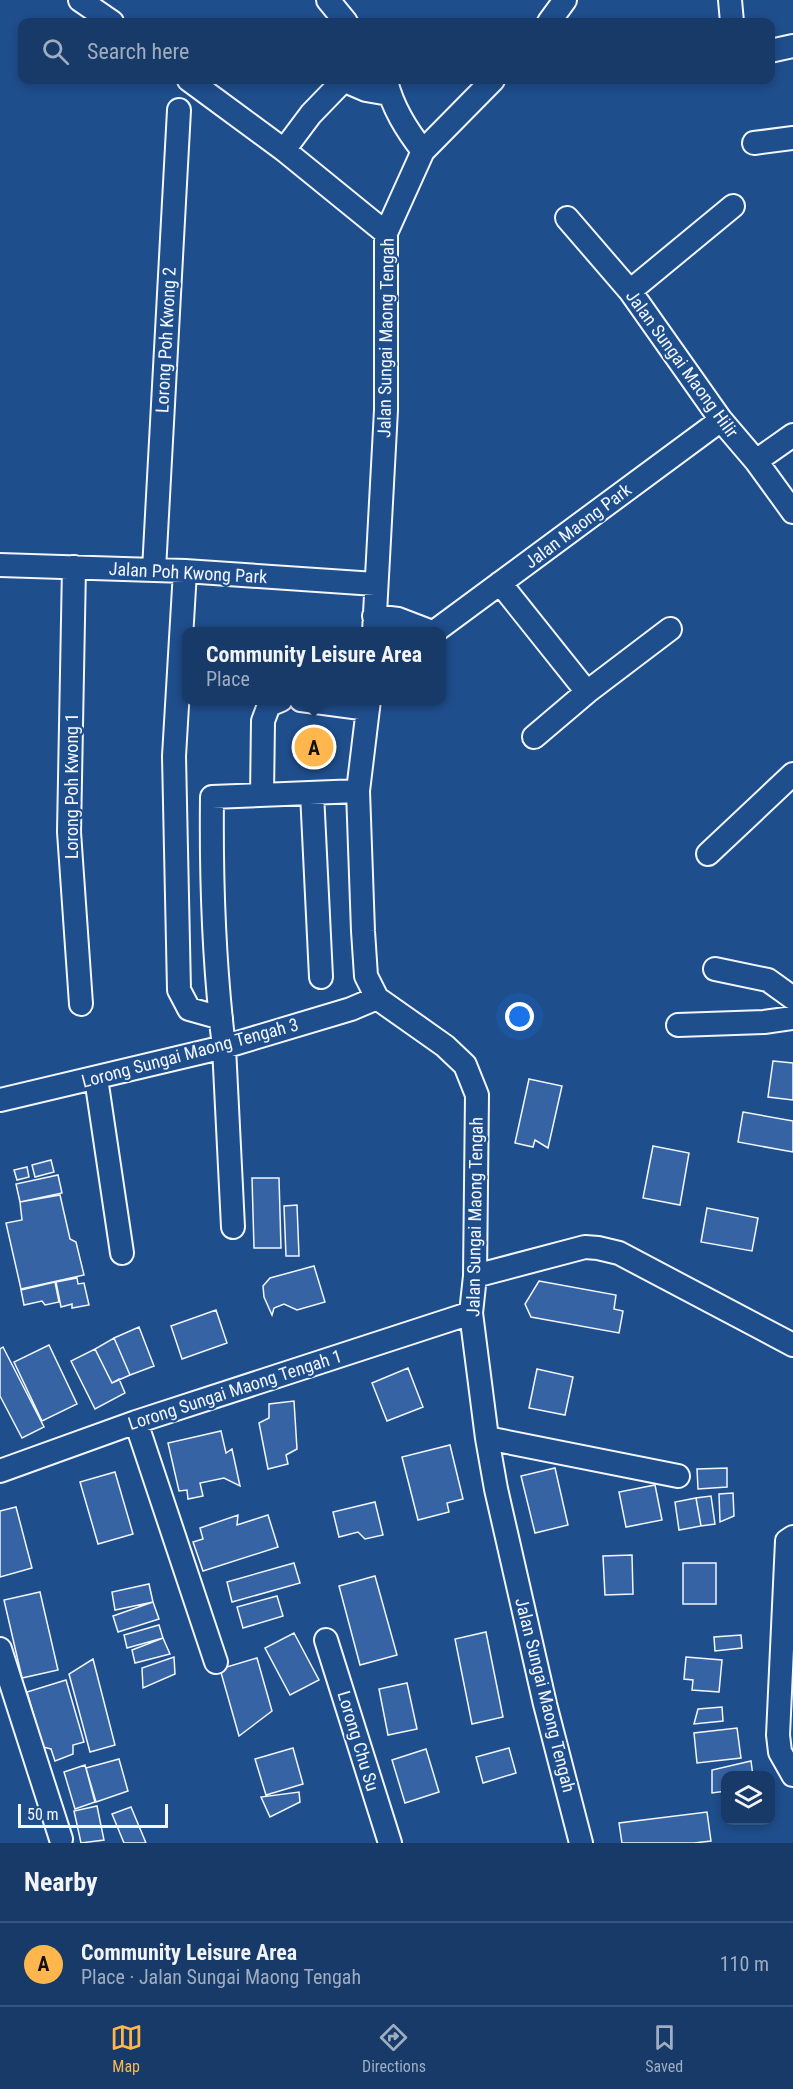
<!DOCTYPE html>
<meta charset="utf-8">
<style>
:root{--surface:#173a69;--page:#244571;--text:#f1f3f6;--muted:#9eadc0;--line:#36547d;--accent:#ffb74d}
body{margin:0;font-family:"Roboto Condensed",sans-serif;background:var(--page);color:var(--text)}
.controls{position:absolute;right:18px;bottom:18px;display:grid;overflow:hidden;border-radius:12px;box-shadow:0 3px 9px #0003}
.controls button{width:54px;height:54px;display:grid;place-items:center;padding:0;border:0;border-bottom:2px solid var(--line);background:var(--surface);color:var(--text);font:30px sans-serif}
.scale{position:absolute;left:18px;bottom:15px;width:150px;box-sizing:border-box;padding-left:6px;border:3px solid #f2f6ff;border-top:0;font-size:16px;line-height:21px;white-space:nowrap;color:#f2f6ff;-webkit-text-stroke:4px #1f4e8c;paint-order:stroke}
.you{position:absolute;left:520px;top:1017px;width:21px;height:21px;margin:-15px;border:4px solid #fff;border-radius:50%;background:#1a73e8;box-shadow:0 0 0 9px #1a73e833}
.badge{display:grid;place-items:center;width:39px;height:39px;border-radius:50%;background:var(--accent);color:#111;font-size:20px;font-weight:700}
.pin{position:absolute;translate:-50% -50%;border:3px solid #fff;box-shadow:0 2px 6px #0006}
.popup{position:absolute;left:182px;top:627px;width:264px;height:78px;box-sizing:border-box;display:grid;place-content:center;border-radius:12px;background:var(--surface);filter:drop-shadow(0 2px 4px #0005);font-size:20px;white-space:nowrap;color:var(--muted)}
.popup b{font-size:22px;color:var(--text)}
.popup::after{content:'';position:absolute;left:50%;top:100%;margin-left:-12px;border:12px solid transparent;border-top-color:var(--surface)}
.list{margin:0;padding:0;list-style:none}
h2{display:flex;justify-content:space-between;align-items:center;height:78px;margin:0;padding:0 24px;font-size:26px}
h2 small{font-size:20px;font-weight:400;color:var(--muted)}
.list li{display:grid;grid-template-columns:39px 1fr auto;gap:18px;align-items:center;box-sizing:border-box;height:84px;padding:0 24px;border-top:2px solid var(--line)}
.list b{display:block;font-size:22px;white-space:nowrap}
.list p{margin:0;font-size:20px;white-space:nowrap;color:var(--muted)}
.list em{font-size:20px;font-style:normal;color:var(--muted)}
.icon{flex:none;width:33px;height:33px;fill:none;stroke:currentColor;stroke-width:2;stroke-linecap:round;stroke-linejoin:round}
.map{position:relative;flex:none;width:793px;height:1843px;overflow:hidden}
.search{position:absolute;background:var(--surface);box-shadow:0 3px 9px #0003;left:18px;right:18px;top:18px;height:66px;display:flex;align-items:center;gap:15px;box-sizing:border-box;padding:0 21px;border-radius:12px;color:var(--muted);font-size:22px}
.sheet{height:162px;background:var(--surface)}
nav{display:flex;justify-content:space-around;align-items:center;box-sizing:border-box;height:84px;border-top:2px solid var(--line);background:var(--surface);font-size:16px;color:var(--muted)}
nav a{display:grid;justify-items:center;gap:3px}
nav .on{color:var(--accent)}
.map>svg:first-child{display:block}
</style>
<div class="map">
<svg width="793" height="1843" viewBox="0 0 793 1843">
<rect width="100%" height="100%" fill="#1f4e8c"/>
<!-- building -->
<path fill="#3563a3" stroke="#f2f6ff" stroke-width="1.5" d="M314,728L331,738L330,757L314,766L297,758L298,736Z
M773,1061L793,1063V1100L768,1097Z
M529,1079L562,1086L548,1148L535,1140L533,1147L515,1143Z
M743,1112L793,1121V1152L738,1142Z
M653,1146L689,1153L680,1205L643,1198Z
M51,1160L54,1172L35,1177L32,1165Z
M27,1167L29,1177L17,1180L14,1170Z
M58,1175L62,1193L20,1202L16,1184Z
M252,1178H279L281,1248H254Z
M60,1195L70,1239L76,1242L84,1275L21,1289L6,1223L22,1220L20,1202Z
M297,1205L299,1256H286L284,1206Z
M707,1208L758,1218L752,1251L701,1242Z
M314,1266L325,1302L297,1310L284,1304L274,1308L272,1315L264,1297L263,1286L270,1278Z
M77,1278L78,1284L84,1283L89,1305L72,1308V1304L61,1307L56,1282Z
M539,1281L616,1295L614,1309L623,1311L619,1333L531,1317L525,1304Z
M55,1282L59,1302L45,1305L42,1301L24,1305L21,1290Z
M216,1310L227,1343L182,1359L171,1326Z
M139,1327L154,1366L130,1375L114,1338Z
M114,1338L130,1375L112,1383L95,1349Z
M49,1345L77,1404L42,1421L14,1362Z
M3,1347L44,1427L22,1438L0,1396V1349Z
M95,1349L112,1383L119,1379L125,1393L95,1409L71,1361Z
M408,1368L423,1407L387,1421L372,1383Z
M537,1369L573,1377L565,1415L529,1408Z
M294,1401L297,1449L286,1455L288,1464L268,1469L259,1423L269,1418V1404Z
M221,1431L226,1453L232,1449L240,1486L224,1478L200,1483L203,1496L188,1499L187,1490L179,1491L168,1443Z
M450,1445L463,1499L447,1503L449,1512L418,1520L402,1457Z
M555,1468L568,1525L535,1533L521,1476Z
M727,1468V1487L698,1489L697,1469Z
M115,1472L133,1534L98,1544L80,1482Z
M655,1485L662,1520L626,1527L619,1492Z
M733,1493L734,1516L720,1522L719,1494Z
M711,1496L715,1524L701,1526L696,1498Z
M696,1498L701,1526L679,1530L675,1502Z
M375,1502L383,1535L365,1539L358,1532L339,1537L333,1512Z
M16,1507L32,1568L0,1577V1511Z
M238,1515L237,1525L268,1515L278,1547L203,1571L193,1542L203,1539L200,1528Z
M632,1555L633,1594L605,1595L603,1556Z
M294,1563L300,1583L232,1602L227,1582Z
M683,1563H716V1604H683Z
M375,1576L397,1655L360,1665L339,1586Z
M149,1584L153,1602L115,1610L112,1592Z
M40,1592L58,1670L22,1678L4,1600Z
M277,1596L283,1616L243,1628L237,1607Z
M153,1602L159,1619L118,1632L113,1616Z
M159,1625L163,1638L127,1648L124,1635Z
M486,1632L503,1717L472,1724L455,1639Z
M294,1633L319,1680L290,1695L265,1648Z
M741,1635L742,1648L715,1651L714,1637Z
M163,1638L170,1654L135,1663L132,1650Z
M174,1657L175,1674L143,1688L142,1668Z
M686,1657L722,1660L719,1692L692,1690L693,1680L684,1679Z
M257,1658L272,1711L239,1736L220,1669Z
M93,1659L115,1745L90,1752L69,1674Z
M66,1680L84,1742L73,1745V1754L55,1761L51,1749L43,1747L27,1692Z
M407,1683L417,1729L388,1735L379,1689Z
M722,1707L723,1721L694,1724L698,1709Z
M737,1728L741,1758L697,1763L694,1733Z
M293,1748L303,1784L266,1795L255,1759Z
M509,1748L516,1773L483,1783L476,1757Z
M426,1749L439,1792L405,1803L392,1760Z
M119,1759L128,1791L96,1802L86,1768Z
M751,1761L753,1776H726V1791L712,1793V1770Z
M85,1765L95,1802L75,1809L64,1772Z
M299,1792L300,1802L270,1817L261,1797Z
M97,1806L104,1840L81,1843L74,1811Z
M131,1807L146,1843H124L112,1814Z
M707,1812L711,1841L694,1843H622L619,1823Z"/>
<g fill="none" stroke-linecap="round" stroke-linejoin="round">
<!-- minor casing -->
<g stroke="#f2f6ff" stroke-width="26">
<path id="minor" d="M80,0L112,22
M328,0L346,22
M730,0L732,22
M549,22L565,0
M770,51L793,46
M189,80L284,150L386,233
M386,81C393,108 406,129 423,151
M754,143L793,138
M284,150L311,114L340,84L345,81L366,90L389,94
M567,218L630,291L721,420L756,461L793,512
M630,291L733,206
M756,461L793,435
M0,565L185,571L375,584
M74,567L69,832L81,1004
M154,570L179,110
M185,571L174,756L179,990L189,1009L221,1018
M500,583L587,692
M374,616L398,619L432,632
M374,632L386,410V233L423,151L493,80
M434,632L721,420
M301,700L368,709
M369,700L358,791L363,931L366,976L377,998L445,1046L465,1065L477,1095L475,1276L471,1313L487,1438L496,1489L545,1704L581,1843
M534,737L587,692L670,629
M312,793L321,977
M262,795L263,721L269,705L281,700
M708,854L793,774
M715,969L768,980L793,998
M678,1025L764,1022L793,1018
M96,1078L122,1253
M0,1100L224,1047L351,1009L377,998
M233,1227L224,1047C214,965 211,880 212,797L358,791
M475,1276L585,1247L598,1248L619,1253L793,1345
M136,1422L216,1662
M487,1438L678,1476
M0,1471L136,1422L471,1313
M793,1537L787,1541L778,1735L780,1752L793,1775
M326,1640L390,1843
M0,1649L61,1839"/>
</g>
<!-- minor -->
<use href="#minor" stroke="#1f4e8c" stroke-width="22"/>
</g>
<g text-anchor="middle" stroke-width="4.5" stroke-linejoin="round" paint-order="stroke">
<!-- street labels -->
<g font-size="18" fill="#f2f6ff" stroke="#1f4e8c">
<text transform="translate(386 338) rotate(-89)" y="6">Jalan Sungai Maong Tengah</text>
<text transform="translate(166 340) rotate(-87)" y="6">Lorong Poh Kwong 2</text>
<text transform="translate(682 364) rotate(54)" y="6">Jalan Sungai Maong Hilir</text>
<text transform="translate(578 526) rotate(-37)" y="6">Jalan Maong Park</text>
<text transform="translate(188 573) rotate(3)" y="6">Jalan Poh Kwong Park</text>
<text transform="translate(72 786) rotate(-90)" y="6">Lorong Poh Kwong 1</text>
<text transform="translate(190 1053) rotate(-15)" y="6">Lorong Sungai Maong Tengah 3</text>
<text transform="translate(475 1217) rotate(-89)" y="6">Jalan Sungai Maong Tengah</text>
<text transform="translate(235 1390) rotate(-18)" y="6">Lorong Sungai Maong Tengah 1</text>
<text transform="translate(545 1695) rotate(76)" y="6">Jalan Sungai Maong Tengah</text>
<text transform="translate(358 1741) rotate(73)" y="6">Lorong Chu Su</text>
</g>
</g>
</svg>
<div class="controls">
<button><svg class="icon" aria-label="layers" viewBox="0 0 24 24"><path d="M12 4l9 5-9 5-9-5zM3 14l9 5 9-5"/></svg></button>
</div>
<div class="scale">50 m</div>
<div class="you"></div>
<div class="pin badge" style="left:314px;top:747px">A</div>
<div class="popup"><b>Community Leisure Area</b>Place</div>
<div class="search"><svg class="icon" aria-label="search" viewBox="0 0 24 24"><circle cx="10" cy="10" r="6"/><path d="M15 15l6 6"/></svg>Search here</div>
</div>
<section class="sheet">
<h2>Nearby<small></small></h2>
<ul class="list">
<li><span class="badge">A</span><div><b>Community Leisure Area</b><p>Place · Jalan Sungai Maong Tengah</p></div><em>110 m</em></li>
</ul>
</section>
<nav>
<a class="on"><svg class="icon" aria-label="map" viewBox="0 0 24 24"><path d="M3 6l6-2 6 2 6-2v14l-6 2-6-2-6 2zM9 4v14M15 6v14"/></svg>Map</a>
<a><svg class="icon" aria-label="directions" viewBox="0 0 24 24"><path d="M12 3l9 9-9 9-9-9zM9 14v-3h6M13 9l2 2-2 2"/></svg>Directions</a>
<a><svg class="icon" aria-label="saved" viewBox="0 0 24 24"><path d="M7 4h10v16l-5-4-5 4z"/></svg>Saved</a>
</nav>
